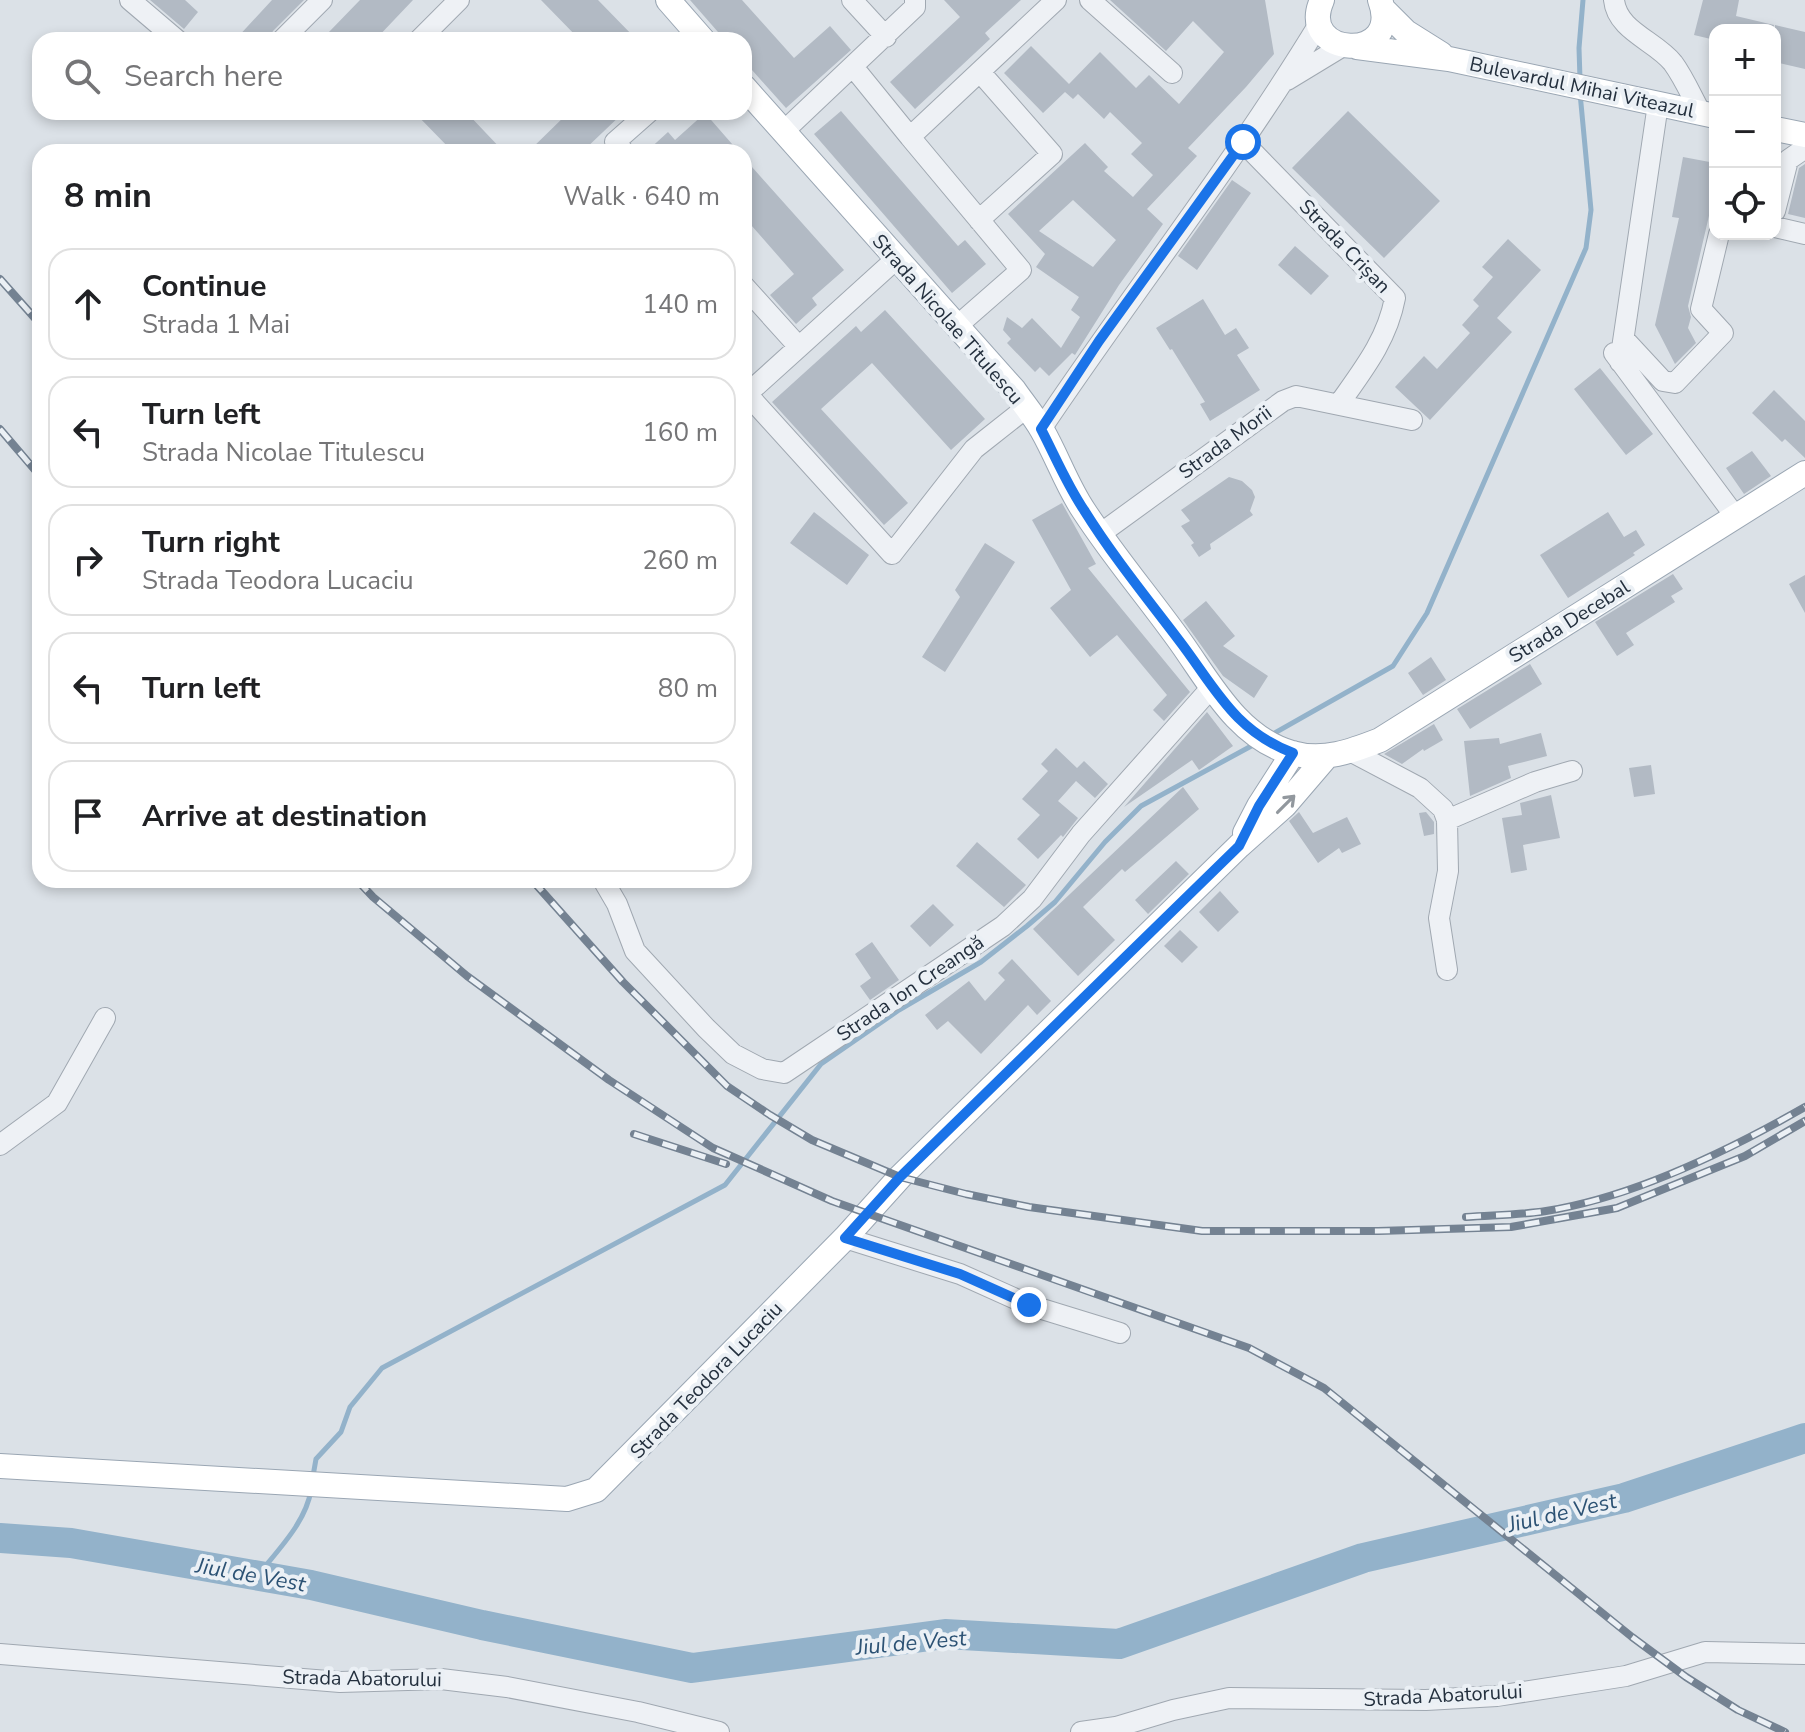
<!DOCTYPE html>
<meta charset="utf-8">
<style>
:root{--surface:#fff;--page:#f2f2f2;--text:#202124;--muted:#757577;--line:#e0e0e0}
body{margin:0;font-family:"Nunito Sans",sans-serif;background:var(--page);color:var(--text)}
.controls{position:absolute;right:24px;top:24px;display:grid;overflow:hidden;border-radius:16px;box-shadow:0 4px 12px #0003}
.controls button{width:72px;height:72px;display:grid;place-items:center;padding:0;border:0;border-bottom:2px solid var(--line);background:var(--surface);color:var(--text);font:40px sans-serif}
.stop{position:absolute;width:24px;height:24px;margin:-18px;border:6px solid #1a73e8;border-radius:50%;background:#fff}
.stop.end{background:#1a73e8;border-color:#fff;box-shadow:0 2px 8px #0008}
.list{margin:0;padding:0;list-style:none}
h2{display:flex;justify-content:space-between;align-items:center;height:104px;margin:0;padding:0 32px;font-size:34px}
h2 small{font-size:26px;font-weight:400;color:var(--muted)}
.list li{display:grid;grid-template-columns:52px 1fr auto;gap:24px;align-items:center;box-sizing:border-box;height:112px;margin:0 16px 16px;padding:0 16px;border:2px solid var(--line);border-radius:24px}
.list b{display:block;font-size:30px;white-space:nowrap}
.list p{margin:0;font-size:26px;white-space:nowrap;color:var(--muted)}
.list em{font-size:26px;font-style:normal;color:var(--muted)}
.icon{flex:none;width:44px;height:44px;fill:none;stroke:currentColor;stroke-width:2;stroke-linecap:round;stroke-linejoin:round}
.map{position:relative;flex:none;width:1805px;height:1732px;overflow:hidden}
.search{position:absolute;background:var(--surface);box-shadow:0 4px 12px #0003;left:32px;top:32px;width:720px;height:88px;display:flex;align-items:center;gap:20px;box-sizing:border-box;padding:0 28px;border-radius:24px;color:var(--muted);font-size:30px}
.panel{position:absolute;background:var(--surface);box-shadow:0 4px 12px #0003;left:32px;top:144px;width:720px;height:744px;border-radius:24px}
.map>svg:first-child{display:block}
</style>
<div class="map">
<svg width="1805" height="1732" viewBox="0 0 1805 1732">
<rect width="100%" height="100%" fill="#dbe1e7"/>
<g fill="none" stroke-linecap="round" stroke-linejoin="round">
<!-- stream -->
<path stroke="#93b2ca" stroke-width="5" d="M1580,79L1579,48L1583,0
M1271,735L1393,666L1427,613L1586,248L1591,210L1580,93
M313,1476L316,1459L341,1432L350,1407L382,1368L725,1185L821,1064L899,1010L981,962L1027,926L1055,902L1105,842L1141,806L1255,744
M258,1575C278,1550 306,1522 311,1490"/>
<!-- river -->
<path stroke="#93b2ca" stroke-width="30" d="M0,1538L71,1543L311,1585L482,1625L692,1668L945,1634L1119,1644L1363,1558L1624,1498L1805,1438"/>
</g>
<!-- building -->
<path fill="#b2bac4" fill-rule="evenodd" d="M150,0H185L198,12L184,29Z
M272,0H304L273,31L268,40H235Z
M360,0H413L375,40H335L328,33Z
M541,0H598L637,40H580Z
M690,0H742L794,58L830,26L851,50L786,108L744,61V40H725Z
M944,0H1021L985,33L990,39L915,109L890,82L960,17Z
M1110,0H1265L1274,54L1246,87L1188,148L1197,156L1147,209L1163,224L1119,285L1075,355L1072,353L1049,376L1040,367L1035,372L1007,343L1011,339L1003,330L1007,317L1022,328L1032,318L1061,348L1080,317L1071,310L1079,297L1036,267L1045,254L1008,214L1085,143L1108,167L1104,171L1133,197L1153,175L1131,154L1142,143L1110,112L1104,119L1078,94L1073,99L1065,92L1043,113L1004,73L1031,46L1069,84L1100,52L1136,88L1149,75L1179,104L1224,52L1193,21L1166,51ZM1073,200L1116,240L1093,267L1039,231Z
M1703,0H1739L1736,16L1774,25L1773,30H1715V40L1694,35Z
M1775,25L1805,32V69L1775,62Z
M841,111L958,246L965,240L986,264L952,293L814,134Z
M1348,111L1440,201L1384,258L1292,168Z
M414,112H466L504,152H453Z
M569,112H624L582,152H528Z
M705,113L739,152H646L668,132L675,140Z
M1683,157L1715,163V190L1688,306L1691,317L1688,328L1696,343L1675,364L1655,325L1679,218L1672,217Z
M744,158L844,270L812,298L817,305L796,324L770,295L794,274L744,217Z
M1805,164V218L1788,214L1799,168Z
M1232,180L1251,193L1197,270L1178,256Z
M1508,239L1541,270L1497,318L1512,332L1430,420L1395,387L1424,356L1437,369L1470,333L1462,325L1479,306L1473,300L1493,277L1482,267Z
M1295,246L1329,276L1311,295L1278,265Z
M1203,299L1225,335L1236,328L1249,348L1237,355L1260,390L1210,421L1200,404L1205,402L1172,349L1170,350L1156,328Z
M885,310L985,419L951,450L872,363L821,409L908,503L884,525L772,402L856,326L861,332Z
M1600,368L1653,434L1626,455L1574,389Z
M1774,390L1805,421V458L1785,439L1782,442L1752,413Z
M1752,451L1771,476L1744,494L1726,468Z
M1229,477L1242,481L1252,490L1255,497L1250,511L1253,515L1210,544L1211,549L1199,557L1191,545L1194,543L1181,526L1190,521L1181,510Z
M1062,503L1096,564L1088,568L1190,692L1164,721L1153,710L1167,695L1117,635L1090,657L1050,608L1071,590L1032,520Z
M814,512L869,555L847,585L790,543Z
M1608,512L1624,537L1636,530L1645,545L1633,553L1635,555L1568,598L1540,555Z
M985,543L1015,562L945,672L922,657L960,597L955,590Z
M1673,574L1683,589L1671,596L1675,602L1626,633L1634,645L1617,656L1595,622Z
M1805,575V613L1789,584Z
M1206,601L1235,636L1223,646L1268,676L1254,698L1223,676L1183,620Z
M1431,657L1446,680L1423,695L1408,673Z
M1530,664L1542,684L1470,729L1457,709Z
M1207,712L1233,746L1199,770L1192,760L1124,807Z
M1434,724L1443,740L1424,751L1423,749L1402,764L1384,754Z
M1541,733L1547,756L1508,766L1511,778L1470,796L1464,741L1499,738L1500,744Z
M1056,748L1077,768L1084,761L1108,784L1095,798L1076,781L1058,801L1078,818L1063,837L1061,835L1038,859L1017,839L1040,815L1022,799L1048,771L1041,764Z
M1651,765L1655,794L1634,797L1629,768Z
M1183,787L1199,809L1125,872L1122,869L1083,907L1115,940L1078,976L1033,929Z
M1551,795L1560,838L1523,845L1527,870L1511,873L1502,818L1522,815L1520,803Z
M1299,812L1313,833L1347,817L1361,844L1342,853L1339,848L1318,863L1289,821Z
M1426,812L1434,822V834L1424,836L1419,813Z
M977,842L1026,885L1004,907L956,866Z
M1176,861L1189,874L1148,914L1135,900Z
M1220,891L1239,912L1218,932L1199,912Z
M933,904L954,925L930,947L910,926Z
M1180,930L1198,947L1182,963L1164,946Z
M872,942L899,980L870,1000L860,986L871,978L855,954Z
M1012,959L1051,1001L1037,1015L1028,1005L981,1054L948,1021L937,1030L925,1015L969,981L985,1001L1005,980L998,973Z"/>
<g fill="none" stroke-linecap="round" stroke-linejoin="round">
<!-- minor casing -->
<g stroke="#a0a8b1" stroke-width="22">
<path id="minor" d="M130,0L177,40
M852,0L886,37
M1090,0L1172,73
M1614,0C1617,31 1656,41 1673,63C1684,78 1692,97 1701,113
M282,40L322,0
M419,40L459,0
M854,68L910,137
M1287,80L1343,46
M783,132L915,7V0
M1243,142L1395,298C1387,340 1363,370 1339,404
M624,152L615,142L649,112
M1775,211L1788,160L1801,151L1805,141
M979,220L1052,154L980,72
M1775,227L1805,234
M744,286L799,347L896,259
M957,326L1021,270L910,137L1056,0
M1624,339L1663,381L1675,383L1723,333L1701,309L1719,234
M799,347L747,394L892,554L974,449L1026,408
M1614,353L1735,516
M1620,362L1658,104
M1041,429C1132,293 1234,164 1319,24
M1100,534L1283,401L1296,396L1412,420
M1350,751L1420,788L1443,809L1447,820L1448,871L1439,918L1447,970
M1447,820L1535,782L1572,771
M603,880L617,904L635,951L706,1028L733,1054L762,1069L784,1073L1003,926L1032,899L1081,834L1211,688
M0,1145L57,1103L105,1018
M845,1238L960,1274L1029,1305L1120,1333
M0,1654L340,1682L441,1679L507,1687L638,1712L719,1732
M1081,1732L1116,1727L1173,1710L1229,1698L1426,1700L1497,1696L1626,1676L1705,1652L1805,1654"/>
</g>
<!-- major casing -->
<g stroke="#9aa6b3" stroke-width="26">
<path id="major" d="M668,0L703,40
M1322,0C1296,58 1404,64 1380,0
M1383,9L1406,32L1441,54
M1357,47L1449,59L1715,116
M744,87L1014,390C1023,403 1034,416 1042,430C1057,456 1067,486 1084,511C1114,557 1150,599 1182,644C1211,685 1239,738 1292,753C1323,762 1352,751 1380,740L1805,473
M1775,129L1805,135
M1245,833L1259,806L1293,753
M0,1466L567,1499L596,1490L845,1238L900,1177L1239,846L1285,805L1327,756"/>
</g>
<!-- minor -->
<use href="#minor" stroke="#eef1f5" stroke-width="20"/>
<!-- major -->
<use href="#major" stroke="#fff" stroke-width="24"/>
<!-- rail casing -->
<g stroke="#748292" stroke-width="8">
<path id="rail" d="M0,279L40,324
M0,429L40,476
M357,880L373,897L467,976L609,1080L713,1148L832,1201L1249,1348L1324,1388L1632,1637L1686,1677L1738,1710L1785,1732
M532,880L623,982L727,1086L770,1115L812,1140L900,1177L966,1194L1029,1207L1202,1231H1378L1511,1227L1617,1208L1745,1156L1805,1121
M634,1134L726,1164
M1466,1217C1493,1215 1520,1215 1546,1211C1634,1197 1728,1151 1805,1107"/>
</g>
<!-- rail -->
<use href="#rail" stroke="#ebf0f5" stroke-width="5" stroke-dasharray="15" stroke-linecap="butt"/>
</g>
<!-- one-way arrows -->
<defs><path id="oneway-shaft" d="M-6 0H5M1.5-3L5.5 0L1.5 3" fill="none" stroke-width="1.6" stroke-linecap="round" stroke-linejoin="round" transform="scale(2)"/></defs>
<use stroke="#92989e" href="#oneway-shaft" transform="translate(1286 804) rotate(-45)"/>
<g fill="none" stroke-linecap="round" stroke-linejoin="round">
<!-- route -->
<path stroke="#1a73e8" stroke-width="10" d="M1029,1305L960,1274L845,1238L900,1177L1239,846L1259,806L1293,753C1233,730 1215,687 1178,639C1146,597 1112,555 1084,510C1067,485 1055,456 1041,429L1099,341L1243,142"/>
</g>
<g text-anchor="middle" stroke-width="8" stroke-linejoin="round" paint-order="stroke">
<!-- street labels -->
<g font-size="20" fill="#24303e" stroke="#ebf0f5">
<text transform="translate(1582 87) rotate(12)" y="7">Bulevardul Mihai Viteazul</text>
<text transform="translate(1345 246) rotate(46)" y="7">Strada Crișan</text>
<text transform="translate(948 319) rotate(49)" y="7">Strada Nicolae Titulescu</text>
<text transform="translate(1225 442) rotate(-36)" y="7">Strada Morii</text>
<text transform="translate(1569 621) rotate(-32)" y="7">Strada Decebal</text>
<text transform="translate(910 988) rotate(-34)" y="7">Strada Ion Creangă</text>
<text transform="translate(706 1380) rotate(-46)" y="7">Strada Teodora Lucaciu</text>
<text transform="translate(362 1678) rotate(1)" y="7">Strada Abatorului</text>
<text transform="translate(1443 1695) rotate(-3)" y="7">Strada Abatorului</text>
</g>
<!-- water labels -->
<g font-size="22" font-style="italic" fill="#2c5274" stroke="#ebf0f5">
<text transform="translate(1562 1512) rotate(-13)" y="8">Jiul de Vest</text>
<text transform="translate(251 1574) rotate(10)" y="8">Jiul de Vest</text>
<text transform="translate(911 1642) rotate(-5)" y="8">Jiul de Vest</text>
</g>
</g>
</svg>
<div class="controls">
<button>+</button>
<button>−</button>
<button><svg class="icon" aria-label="locate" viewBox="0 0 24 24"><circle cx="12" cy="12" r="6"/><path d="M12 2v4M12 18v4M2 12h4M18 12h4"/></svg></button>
</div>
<div class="stop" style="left:1243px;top:142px"></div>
<div class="stop end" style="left:1029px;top:1305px"></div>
<div class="search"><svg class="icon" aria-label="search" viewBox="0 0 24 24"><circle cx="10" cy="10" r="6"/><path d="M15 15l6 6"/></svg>Search here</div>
<section class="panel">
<h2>8 min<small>Walk · 640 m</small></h2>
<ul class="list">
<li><svg class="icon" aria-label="ahead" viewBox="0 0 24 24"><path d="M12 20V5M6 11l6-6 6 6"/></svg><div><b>Continue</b><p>Strada 1 Mai</p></div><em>140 m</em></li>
<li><svg class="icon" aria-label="left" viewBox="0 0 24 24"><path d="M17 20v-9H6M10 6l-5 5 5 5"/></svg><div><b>Turn left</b><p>Strada Nicolae Titulescu</p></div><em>160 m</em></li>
<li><svg class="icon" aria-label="right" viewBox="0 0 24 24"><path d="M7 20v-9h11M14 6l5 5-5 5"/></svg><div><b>Turn right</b><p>Strada Teodora Lucaciu</p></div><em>260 m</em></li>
<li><svg class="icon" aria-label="left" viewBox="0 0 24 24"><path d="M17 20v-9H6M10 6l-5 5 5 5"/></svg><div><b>Turn left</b></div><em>80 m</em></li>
<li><svg class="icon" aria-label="arrive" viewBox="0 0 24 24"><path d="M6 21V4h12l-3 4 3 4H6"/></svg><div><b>Arrive at destination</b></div></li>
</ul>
</section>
</div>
